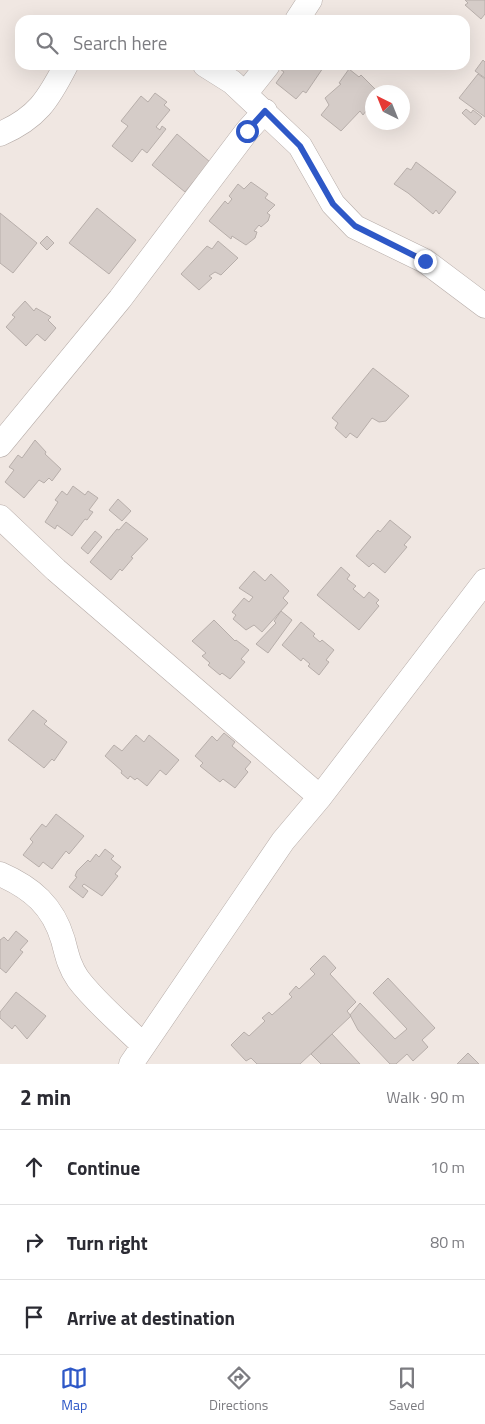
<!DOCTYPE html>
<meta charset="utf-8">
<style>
:root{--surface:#fff;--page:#f2f2f3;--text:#2b2b33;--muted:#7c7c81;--line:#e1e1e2;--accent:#2e58c7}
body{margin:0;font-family:"Titillium Web",sans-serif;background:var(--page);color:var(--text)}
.compass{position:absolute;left:365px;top:85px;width:45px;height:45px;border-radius:50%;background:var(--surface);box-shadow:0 5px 20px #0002;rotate:317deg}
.stop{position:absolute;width:15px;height:15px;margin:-11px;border:4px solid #2e58c7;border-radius:50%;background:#fff}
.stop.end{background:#2e58c7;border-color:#fff;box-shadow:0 1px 5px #0008}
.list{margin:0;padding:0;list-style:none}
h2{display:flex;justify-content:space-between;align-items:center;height:65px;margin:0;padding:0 20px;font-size:21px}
h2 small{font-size:16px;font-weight:400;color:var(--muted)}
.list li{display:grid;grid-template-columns:32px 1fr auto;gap:15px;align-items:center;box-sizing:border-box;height:75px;padding:0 20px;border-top:1px solid var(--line)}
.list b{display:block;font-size:19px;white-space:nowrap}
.list em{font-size:16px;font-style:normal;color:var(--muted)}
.icon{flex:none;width:28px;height:28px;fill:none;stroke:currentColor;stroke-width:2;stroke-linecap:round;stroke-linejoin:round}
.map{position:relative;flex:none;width:485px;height:1064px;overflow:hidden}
.search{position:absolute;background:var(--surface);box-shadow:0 5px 20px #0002;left:15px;right:15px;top:15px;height:55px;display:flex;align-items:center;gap:12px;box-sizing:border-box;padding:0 18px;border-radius:15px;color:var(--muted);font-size:19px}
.sheet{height:290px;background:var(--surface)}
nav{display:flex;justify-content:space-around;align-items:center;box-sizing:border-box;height:70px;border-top:1px solid var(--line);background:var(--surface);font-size:14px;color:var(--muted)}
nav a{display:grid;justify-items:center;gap:2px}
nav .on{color:var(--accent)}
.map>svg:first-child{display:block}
</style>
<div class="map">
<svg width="485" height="1064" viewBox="0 0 485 1064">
<rect width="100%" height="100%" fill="#f0e7e2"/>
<!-- building -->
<path fill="#d5ccc8" stroke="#b7aeaa" d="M465,0H485V14L481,19L465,5L468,3Z
M483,60L485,62V78L475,71Z
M283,65H325L306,93L303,91L296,99L276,83L284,72L280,69Z
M349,69L359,77L361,75L378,92H372V103L363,115L360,111L341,131L321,115L329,105L325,98L341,84L339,83Z
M478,74L485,79V117L459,98Z
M155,93L167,102L164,105L170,110L156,127L160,130L162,126L166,129L147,153L142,149L132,162L112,146L128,126L121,121L141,96L148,102Z
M466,109L471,113L473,110L482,117L475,125L462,113Z
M177,134L210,162L185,192L152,165Z
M416,162L456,192L439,214L436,210L433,214L408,193L394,184L407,168L411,170Z
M251,182L268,194L265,198L275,205L267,213L270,215L268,221L261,227L259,225L254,231L257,232L255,238L246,245L232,236L231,239L209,221L225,201L228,204L232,199L229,196L238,184L244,189Z
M97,208L136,240L109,274L69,243Z
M0,213L37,243L13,273L0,263Z
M47,236L54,243L47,250L40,243Z
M218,241L238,258L221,275L215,272L209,276L212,278L199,290L181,274L207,246L212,249Z
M25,301L34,311L36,308L51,317L48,320L56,328L45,341L37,334L26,346L6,327L15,317L12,315Z
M373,368L409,396L386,421L379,422L372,418L357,438L350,433L346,438L335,428L338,423L332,418Z
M35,440L46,452L45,454L61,469L52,481L49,478L44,483L39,480L24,498L5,482L14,470L9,467L18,455L22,458Z
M73,486L85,495L88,491L98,498L89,510L93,512L87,520L85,519L72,536L57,525L55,529L45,522L58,502L55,500L62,491L67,495Z
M118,499L131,511L122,521L109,510Z
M390,520L411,537L404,545L407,547L385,573L373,563L369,567L356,556L378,530L380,532Z
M126,522L148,539L131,557L133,558L122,571L120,569L111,580L90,562L117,529L119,530Z
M95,531L102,537L88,554L81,548Z
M341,567L350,575L347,579L356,586L353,589L364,598L369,592L379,600L376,603L379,606L359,630L317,595Z
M254,571L265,581L271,574L289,591L283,598L288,603L262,632L254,625L246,630L233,619L236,615L232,612L244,598L249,602L253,597L239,588Z
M281,611L292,620L268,653L256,644L276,623L274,621Z
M214,620L235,641L236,640L249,650L241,659L245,662L230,679L222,673L220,675L208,665L210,663L202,656L206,653L192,641Z
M301,622L315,634L313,636L320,642L322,640L334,650L326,660L329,662L319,675L308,666L310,664L303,658L301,661L282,645Z
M33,710L47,721L44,724L67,742L54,761L52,759L44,768L8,740Z
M224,733L235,742L232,746L251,762L245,769L248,772L235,788L223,779L220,782L200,766L203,763L195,756L212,736L217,741Z
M136,735L144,742L149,735L179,760L166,775L160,770L147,786L137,778L135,780L130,776L128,779L121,773L122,771L105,756L114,745L122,751Z
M56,814L84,836L69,854L66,851L52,869L43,862L39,867L23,855L33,842L30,839L42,824L46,827Z
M105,849L114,856L111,859L121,867L115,874L118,876L102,896L84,884L82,886L88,891L83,898L69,887L77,877L75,876L77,871L88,860L90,862L96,854L99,857Z
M16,931L28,941L20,950L23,952L6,973L0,968V940L4,937L8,941Z
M323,956H325L336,968L330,974L356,1002L347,1011L351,1016L300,1064H257L251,1058L246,1061L231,1045L244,1032L249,1036L265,1021L262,1018L269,1012L272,1015L292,997L289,994L296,986L299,989L315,974L310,969Z
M388,978L435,1028L422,1040L428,1047L413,1061L407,1054L396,1064H390L358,1030L350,1015L360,1003L395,1039L407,1029L373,993Z
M16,992L46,1016L27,1039L15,1025L12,1029L0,1018V1012Z
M332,1034L360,1064H321L311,1054Z
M468,1053L479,1064H457Z"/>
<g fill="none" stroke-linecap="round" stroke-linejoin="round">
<!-- minor casing -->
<g stroke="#b6aca8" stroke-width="25">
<path id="minor" d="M297,20L310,0
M205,65L232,82L300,146L333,204L355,227L425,261L485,306
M245,94L268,65
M0,134C37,118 48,100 66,65
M0,445L120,299L247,131L265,111
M0,517L56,570L320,797
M0,874C32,888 53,906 63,940C67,955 69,966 78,979C96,1003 122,1024 143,1045
M131,1064L283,841L320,797L485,581"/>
</g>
<!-- minor -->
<use href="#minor" stroke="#fff" stroke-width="24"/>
</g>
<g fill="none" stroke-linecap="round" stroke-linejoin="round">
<!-- route -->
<path stroke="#2e58c7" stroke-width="6" d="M247,131L265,111L300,146L333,204L355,226L425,261"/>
</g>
</svg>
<svg class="compass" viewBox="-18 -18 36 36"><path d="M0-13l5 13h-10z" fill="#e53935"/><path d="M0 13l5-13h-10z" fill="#7c7c81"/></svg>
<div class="stop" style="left:247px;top:131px"></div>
<div class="stop end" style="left:425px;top:261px"></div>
<div class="search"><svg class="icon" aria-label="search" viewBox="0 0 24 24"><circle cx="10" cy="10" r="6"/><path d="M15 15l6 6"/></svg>Search here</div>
</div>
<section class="sheet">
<h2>2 min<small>Walk · 90 m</small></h2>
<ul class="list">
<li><svg class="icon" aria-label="ahead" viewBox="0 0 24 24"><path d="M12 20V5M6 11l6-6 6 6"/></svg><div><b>Continue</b></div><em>10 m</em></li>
<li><svg class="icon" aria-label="right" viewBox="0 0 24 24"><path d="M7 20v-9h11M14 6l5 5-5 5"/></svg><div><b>Turn right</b></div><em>80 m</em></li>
<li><svg class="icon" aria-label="arrive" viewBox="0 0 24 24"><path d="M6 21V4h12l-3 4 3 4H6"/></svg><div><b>Arrive at destination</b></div></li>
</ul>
</section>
<nav>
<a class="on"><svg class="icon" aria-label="map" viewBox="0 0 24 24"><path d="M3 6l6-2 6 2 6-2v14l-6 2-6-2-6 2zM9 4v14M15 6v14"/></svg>Map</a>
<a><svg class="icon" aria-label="directions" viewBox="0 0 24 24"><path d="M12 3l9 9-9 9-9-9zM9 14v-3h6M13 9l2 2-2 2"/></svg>Directions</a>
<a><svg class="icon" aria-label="saved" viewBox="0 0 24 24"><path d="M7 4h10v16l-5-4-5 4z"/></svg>Saved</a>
</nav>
